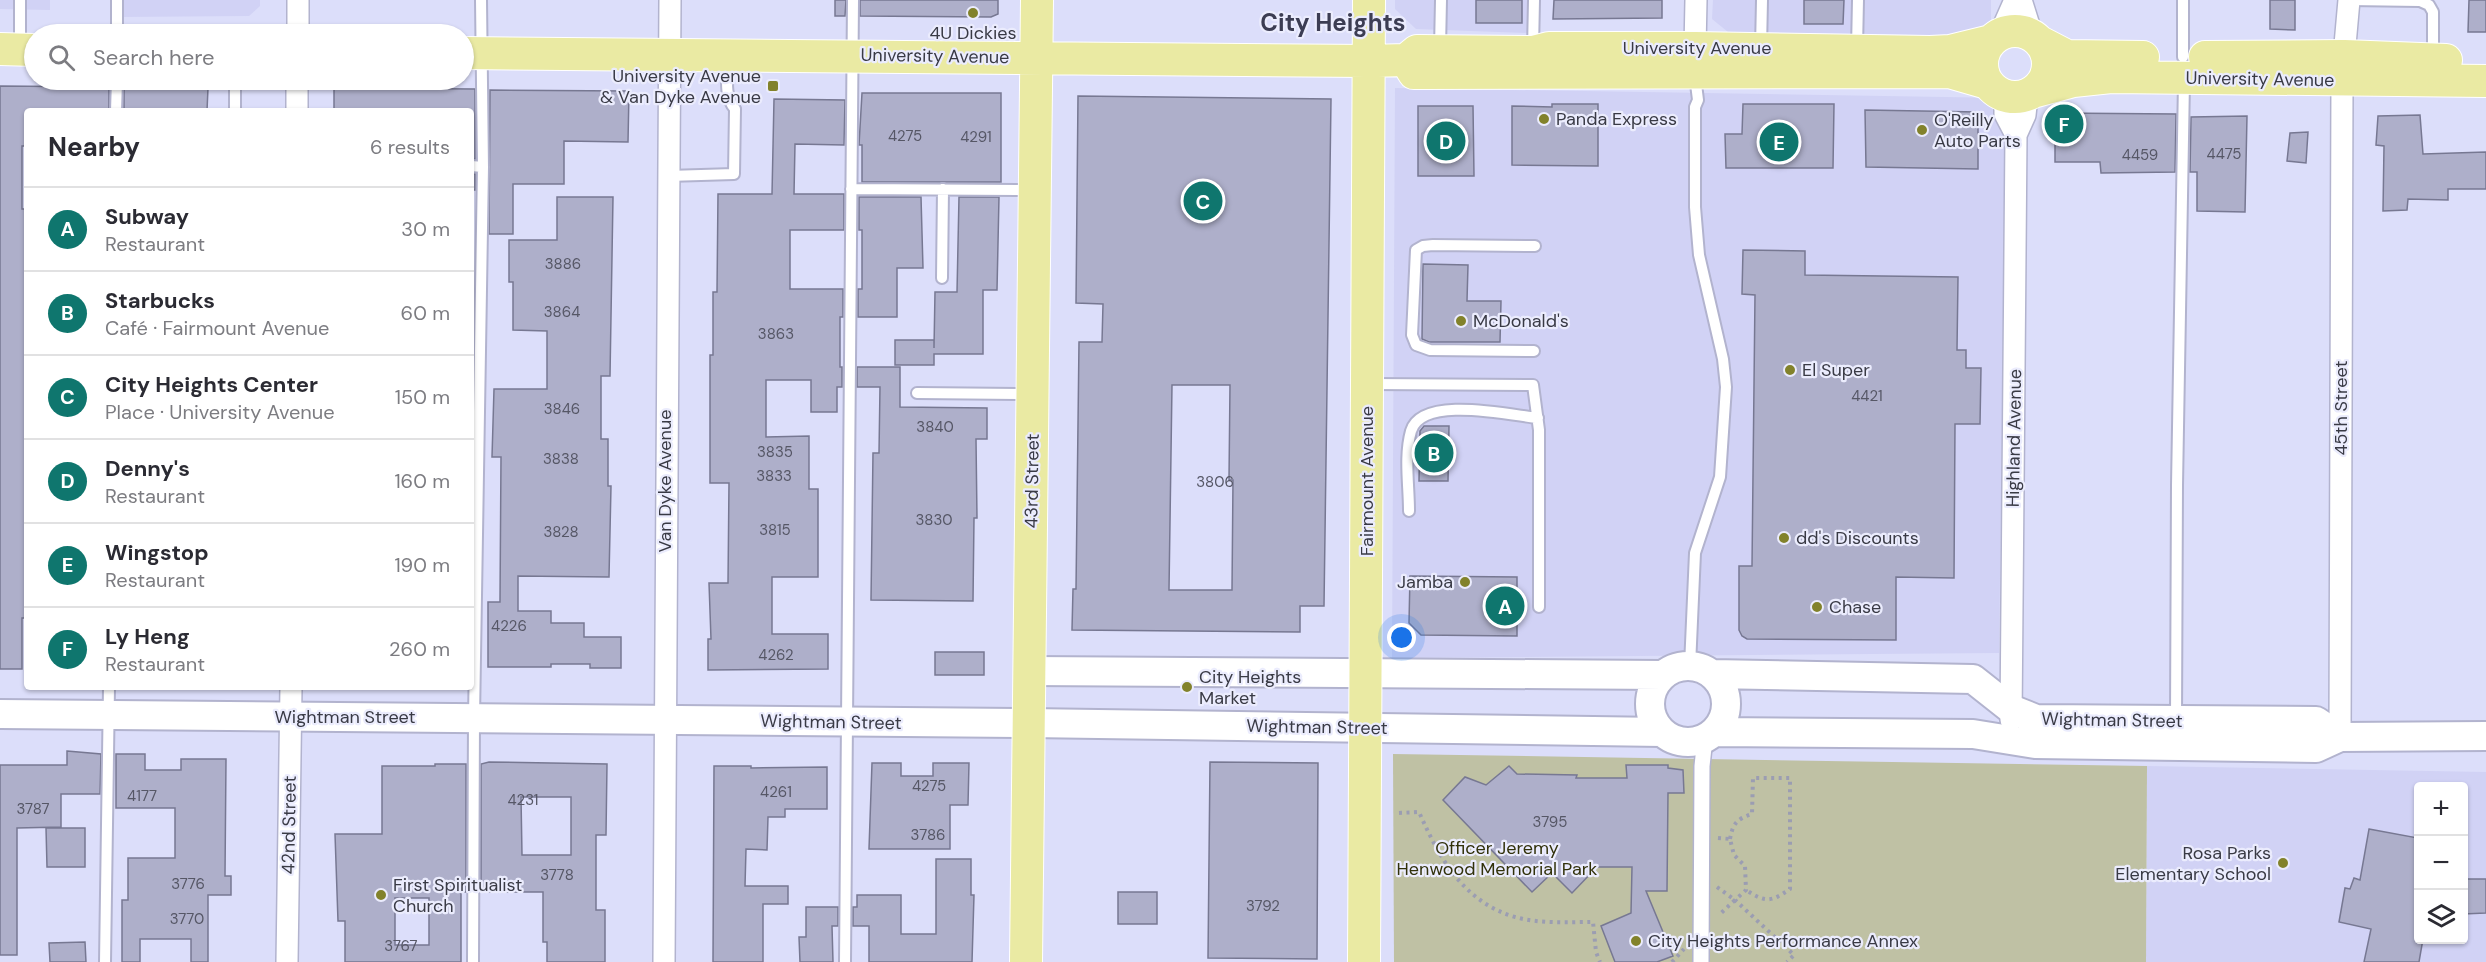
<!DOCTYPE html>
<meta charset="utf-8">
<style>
:root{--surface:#fff;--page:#f2f2f3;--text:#2b2b33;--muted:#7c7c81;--line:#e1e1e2;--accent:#0f766e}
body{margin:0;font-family:"DM Sans",sans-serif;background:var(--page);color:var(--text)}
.controls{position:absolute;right:18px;bottom:18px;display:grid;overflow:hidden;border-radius:6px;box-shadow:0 2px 4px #0004}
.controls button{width:54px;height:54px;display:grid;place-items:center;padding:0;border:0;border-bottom:2px solid var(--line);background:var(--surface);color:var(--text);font:30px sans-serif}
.you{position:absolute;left:1402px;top:638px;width:21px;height:21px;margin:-15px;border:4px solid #fff;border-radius:50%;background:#1a73e8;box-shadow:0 0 0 9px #1a73e833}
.badge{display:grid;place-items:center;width:39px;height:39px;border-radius:50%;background:var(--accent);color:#fff;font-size:20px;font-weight:700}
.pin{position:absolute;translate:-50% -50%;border:3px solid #fff;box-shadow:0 2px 6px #0006}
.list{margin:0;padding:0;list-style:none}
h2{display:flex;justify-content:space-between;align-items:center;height:78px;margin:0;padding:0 24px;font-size:26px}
h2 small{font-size:20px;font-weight:400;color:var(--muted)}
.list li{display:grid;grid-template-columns:39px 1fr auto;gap:18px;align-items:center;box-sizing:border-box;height:84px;padding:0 24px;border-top:2px solid var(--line)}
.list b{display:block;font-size:22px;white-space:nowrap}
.list p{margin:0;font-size:20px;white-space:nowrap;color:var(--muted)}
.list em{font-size:20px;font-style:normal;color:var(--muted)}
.icon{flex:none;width:33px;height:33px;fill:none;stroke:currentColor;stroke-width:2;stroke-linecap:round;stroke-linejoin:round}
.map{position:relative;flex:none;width:2486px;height:962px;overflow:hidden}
.search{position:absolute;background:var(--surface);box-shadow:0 2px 4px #0004;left:24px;top:24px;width:450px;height:66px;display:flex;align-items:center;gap:15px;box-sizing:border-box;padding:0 21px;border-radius:33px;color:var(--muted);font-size:22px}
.panel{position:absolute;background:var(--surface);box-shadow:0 2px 4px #0004;left:24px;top:108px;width:450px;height:582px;border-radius:6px}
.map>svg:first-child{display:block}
</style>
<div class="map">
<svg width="2486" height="962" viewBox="0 0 2486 962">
<rect width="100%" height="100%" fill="#dcdefa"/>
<!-- built -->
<path fill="#d1d2f5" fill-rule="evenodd" d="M0,0H50V10L0,9Z
M120,0H260V6L249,16L120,17Z
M1395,0H1530L1529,33L1416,29L1395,9Z
M1713,0H1991V21L1982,36L1728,32L1712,19Z
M1395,88L2006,98L1999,653L1392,658Z
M2147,766L2486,772V962H2146ZM2418,786H2464V940H2418Z"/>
<!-- green -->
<path fill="#bfc1a4" d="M1393,754L2147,766L2146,962H1394Z"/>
<!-- building -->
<path fill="#aeafca" stroke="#777892" stroke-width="1.5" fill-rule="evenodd" d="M835,0H846L845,16H835Z
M860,0H998V14L991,17L860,16Z
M1476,0H1522V23H1476Z
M1554,0H1662V18L1553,19Z
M1804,0H1844L1843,24H1804Z
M2270,0H2295V30L2270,29Z
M2469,0H2486V32H2468Z
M0,86L109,87V111H27V146H22V209H27V618H22V669H0Z
M124,87L208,88L207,111H124Z
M334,88L475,89V159H471V111H334Z
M490,90L629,91L628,142L564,141V184H513V234H489Z
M862,93H1001V182H862V145H859Z
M1078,96L1331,99L1324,606H1300V632L1072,630L1073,589H1076L1079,342H1102L1103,304L1076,303ZM1172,385H1230L1229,480H1233L1232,590H1169Z
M774,99L845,100L844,145L795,144L794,194H844V230H790V289H843V317H840V367H842V387H837V412H811V380H766V437L809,436V489H818V577H772V634H828V669L708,670V639H711L709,583H728L729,483H710V355H713V292H717L718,194H772Z
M1552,104H1598V166L1512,165V106L1552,107Z
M1743,104H1834L1833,168H1726L1725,134H1742Z
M1418,106H1473L1474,176H1418Z
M1865,110L1978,112V169L1866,167Z
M2055,113L2176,114L2175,172L2101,173L2100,162H2055Z
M2420,115L2423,154L2486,152V189H2448V200L2408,199L2407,210L2383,211L2384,146L2376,145L2378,116Z
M2247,116L2245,212L2197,211V172H2190L2191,117Z
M2308,132L2306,163L2287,161L2290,133Z
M471,174H475V190H471Z
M557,197H613L610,376H601V439H608V486H611L609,577L518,576V611H551V623H584V637H621V668H590V664H551V667H488V602H500L501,457H492L494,389H547V331L513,330V282H509V240H557Z
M859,197H921L923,268H897V317H858V289H862V230H859Z
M959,197H999L997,290H983V354H934V365H895V340H934V348L935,292H957Z
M1743,250L1805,251V275L1958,277L1957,350H1966V368H1981L1980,424H1955L1954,578L1896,577V640L1747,639L1742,636L1739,630V566H1752L1755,295L1742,294Z
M1423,264L1468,265L1467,301H1501L1500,342H1429L1422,339Z
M857,367H900V407L987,408V439H976L977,518H974L973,601L871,600L873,453H879L880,387H857Z
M1424,426H1449L1448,481H1419L1420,431Z
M1410,576L1517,577V636L1421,635L1409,623Z
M935,652H984V675H935Z
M67,751L101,754L100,794H61V827L17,828V955H0V765H67Z
M116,754H145V770H181V759H226L225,876H231V895H208V962H191V939H140V962H122V900H128V858H175V808H116Z
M489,762L607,764L606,835H596V910H605V962H547V942H543V892H481V764ZM521,797H571V855H522Z
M1210,762L1318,763L1317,959L1208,958Z
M872,763H901V776H933V763H969L968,805H950V849H869Z
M435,764H466V892H461V962H345V921H338L335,834H382V766H435ZM395,898H429V945H395Z
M1626,765H1668V768L1683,770L1684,793H1668L1667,891H1646L1673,956L1657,962H1615L1601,926L1631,913L1632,867H1597L1572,893L1552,873L1532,892L1443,800L1465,777L1486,785L1509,766L1517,774L1577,775L1576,778H1627Z
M714,766H751V768L827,767V809H785V817H768L767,850L746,849L745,886H788V904H763V962H713Z
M46,828H85V867H47Z
M2369,829L2418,838V939H2423L2419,962H2364L2371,929L2339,922L2345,888L2350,889L2354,878L2360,880Z
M936,859H971V895H974L972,962H869V926H853V907H857V895H901V934H936Z
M2463,879H2486V913L2463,914Z
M1118,892H1157V924H1118Z
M806,907H838V926H832L833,962H800L799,937H806Z
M85,942L86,962H50L49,943Z"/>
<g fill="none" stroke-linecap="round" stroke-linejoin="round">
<!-- service casing -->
<g stroke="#b2b3ce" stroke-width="14">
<path id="service" d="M20,0V47
M117,0V34
M2349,0L2420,1L2429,5L2433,12V56
M1440,48L1441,0
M1761,48L1762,0
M1857,48L1858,0
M1533,49L1534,0
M2183,57V0
M116,111L117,80
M235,111V80
M471,166L483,167
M668,176L734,174L735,109C723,95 728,75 728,58
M851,189L1031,190
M942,278L943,189
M1534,351L1430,350L1416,345L1412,335L1416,250L1423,246L1433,245L1535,246
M1371,384L1533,385L1539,430V607
M917,393L1029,394
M1409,511C1409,485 1404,456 1411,431C1422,395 1509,415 1538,418
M1690,666L1695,553L1720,477L1726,387L1723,359L1699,255L1695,207V107L1698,100L1695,76
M2176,720L2177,485L2184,81
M105,962L109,687
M473,962L474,718L483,167L481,0
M845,962L853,0"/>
</g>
<!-- pedestrian casing -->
<g stroke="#b2b3ce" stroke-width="18">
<path id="pedestrian" d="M1701,962L1702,766L1705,738"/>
</g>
<!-- minor casing -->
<g stroke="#b2b3ce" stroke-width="24">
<path id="minor" d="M2021,0L2032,35
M298,34V0
M2000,34L2015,0
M1695,48L1696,0
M2344,56L2349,0
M2005,96V114L2016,135
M297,111V80
M2011,720L2016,135L2025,115L2027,96
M2340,737L2342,80
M287,962L291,687
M664,962L670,0"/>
</g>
<!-- secondary casing -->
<g stroke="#b2b3ce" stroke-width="32">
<path id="secondary" d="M1650 704a38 38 0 1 1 76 0a38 38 0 1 1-76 0Z
M1030,671L1663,675
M1712,674L1973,679L2011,709L2036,719L2316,721L2340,737
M0,714L1029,723L1662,732
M1714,732L1973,734L2035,744L2316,748L2340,737L2486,736"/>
</g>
<!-- primary casing -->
<g stroke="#fff" stroke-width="34">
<path id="primary" d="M1982 64a33 33 0 1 1 66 0a33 33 0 1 1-66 0Z
M2040,42L2067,56L2143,57
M0,49L34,50
M464,53L1368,61L1406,60L1417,51L1533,52L1549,48H1695L1930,52L1950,51L1991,41
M2205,57L2344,56L2446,60
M1406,60L1414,73L1949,72L1987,83
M2036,91L2073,81L2111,77L2486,81
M1026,962L1037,0
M1364,962L1369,0"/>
</g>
<!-- path -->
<path stroke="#9b9db2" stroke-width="4" stroke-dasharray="3 4.5" stroke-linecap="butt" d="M1399,813L1419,812C1439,857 1463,902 1515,917C1539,924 1568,922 1593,922L1596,952L1600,962
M1718,838L1730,839L1734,855L1745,866L1746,890L1735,900L1794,955L1787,962
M1730,839C1733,823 1737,819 1752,814L1753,778H1790V889C1771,902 1766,903 1746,890
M1717,887L1735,900L1719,915
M1672,962L1684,949"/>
<!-- service -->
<use href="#service" stroke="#fff" stroke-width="10"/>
<!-- pedestrian -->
<use href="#pedestrian" stroke="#fff" stroke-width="15"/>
<!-- minor -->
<use href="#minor" stroke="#fff" stroke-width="21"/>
<!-- secondary -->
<use href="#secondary" stroke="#fff" stroke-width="28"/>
<!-- primary -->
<use href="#primary" stroke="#eaeaa3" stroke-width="32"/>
</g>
<!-- markers -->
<g fill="#82822b" stroke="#ebecfd" stroke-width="2">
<circle cx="973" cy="13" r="6"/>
<rect x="767" y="80" width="12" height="12" rx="3"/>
<circle cx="1544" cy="119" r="6"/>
<circle cx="1922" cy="130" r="6"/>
<circle cx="1461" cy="321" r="6"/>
<circle cx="1790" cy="370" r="6"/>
<circle cx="1784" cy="538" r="6"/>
<circle cx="1465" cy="582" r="6"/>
<circle cx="1817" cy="607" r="6"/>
<circle cx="1187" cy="687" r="6"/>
<circle cx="2283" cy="863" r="6"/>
<circle cx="381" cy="895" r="6"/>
<circle cx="1636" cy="941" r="6"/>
</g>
<g text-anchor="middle" stroke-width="4.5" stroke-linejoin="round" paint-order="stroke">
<!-- number labels -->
<g font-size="15" fill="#565766">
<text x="905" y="141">4275</text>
<text x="976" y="142">4291</text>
<text x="2224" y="159">4475</text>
<text x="2140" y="160">4459</text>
<text x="563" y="269">3886</text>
<text x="562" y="317">3864</text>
<text x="776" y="339">3863</text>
<text x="1867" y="401">4421</text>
<text x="562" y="414">3846</text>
<text x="935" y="432">3840</text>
<text x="775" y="457">3835</text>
<text x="561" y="464">3838</text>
<text x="774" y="481">3833</text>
<text x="1215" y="487">3806</text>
<text x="934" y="525">3830</text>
<text x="775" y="535">3815</text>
<text x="561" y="537">3828</text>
<text x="509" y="631">4226</text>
<text x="776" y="660">4262</text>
<text x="929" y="791">4275</text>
<text x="776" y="797">4261</text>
<text x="142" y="801">4177</text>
<text x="523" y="805">4231</text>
<text x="33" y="814">3787</text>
<text x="1550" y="827">3795</text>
<text x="928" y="840">3786</text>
<text x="557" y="880">3778</text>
<text x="188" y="889">3776</text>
<text x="1263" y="911">3792</text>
<text x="187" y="924">3770</text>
<text x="401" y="951">3767</text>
</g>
<!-- poi labels -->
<g font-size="18" fill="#393a45" stroke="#ebecfd" text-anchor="start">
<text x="973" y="39" text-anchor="middle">4U Dickies</text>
<text x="761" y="82" text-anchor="end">University Avenue<tspan x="761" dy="21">&amp; Van Dyke Avenue</tspan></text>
<text x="1556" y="125">Panda Express</text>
<text x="1934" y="126">O'Reilly<tspan x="1934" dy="21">Auto Parts</tspan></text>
<text x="1473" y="327">McDonald's</text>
<text x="1802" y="376">El Super</text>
<text x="1796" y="544">dd's Discounts</text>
<text x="1453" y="588" text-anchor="end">Jamba</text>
<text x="1829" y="613">Chase</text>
<text x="1199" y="683">City Heights<tspan x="1199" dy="21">Market</tspan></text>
<text x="2271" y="859" text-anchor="end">Rosa Parks<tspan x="2271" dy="21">Elementary School</tspan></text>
<text x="393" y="891">First Spiritualist<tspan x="393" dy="21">Church</tspan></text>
<text x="1648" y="947">City Heights Performance Annex</text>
</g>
<!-- street labels -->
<g font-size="18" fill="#393a45" stroke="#ebecfd">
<text x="1697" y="54">University Avenue</text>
<text transform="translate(935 56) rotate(1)" y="6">University Avenue</text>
<text transform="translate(2260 79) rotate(1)" y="6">University Avenue</text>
<text transform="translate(2341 408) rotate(-90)" y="6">45th Street</text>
<text transform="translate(2014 438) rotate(-89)" y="6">Highland Avenue</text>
<text transform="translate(665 481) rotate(-90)" y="6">Van Dyke Avenue</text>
<text transform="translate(1032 481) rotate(-89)" y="6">43rd Street</text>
<text transform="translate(1367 481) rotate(-90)" y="6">Fairmount Avenue</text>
<text x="345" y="723">Wightman Street</text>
<text transform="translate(2112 720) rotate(1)" y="6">Wightman Street</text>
<text transform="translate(831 722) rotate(1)" y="6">Wightman Street</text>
<text transform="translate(1317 727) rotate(1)" y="6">Wightman Street</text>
<text transform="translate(289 825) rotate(-89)" y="6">42nd Street</text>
</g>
<!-- park labels -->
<g font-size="18" fill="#31310a" stroke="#ebecfd">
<text x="1497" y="854">Officer Jeremy<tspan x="1497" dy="21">Henwood Memorial Park</tspan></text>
</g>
<!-- district labels -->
<g font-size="24" font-weight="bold" fill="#3c3d53" stroke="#ebecfd">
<text x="1333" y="31">City Heights</text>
</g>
</g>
</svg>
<div class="controls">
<button>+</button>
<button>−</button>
<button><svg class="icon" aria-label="layers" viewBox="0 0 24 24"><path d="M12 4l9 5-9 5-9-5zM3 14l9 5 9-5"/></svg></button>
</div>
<div class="you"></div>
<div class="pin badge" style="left:1505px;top:606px">A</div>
<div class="pin badge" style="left:1434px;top:453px">B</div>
<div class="pin badge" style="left:1203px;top:201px">C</div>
<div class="pin badge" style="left:1446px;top:141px">D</div>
<div class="pin badge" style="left:1779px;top:142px">E</div>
<div class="pin badge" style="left:2064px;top:124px">F</div>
<div class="search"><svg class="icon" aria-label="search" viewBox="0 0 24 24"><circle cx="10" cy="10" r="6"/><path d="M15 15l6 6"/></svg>Search here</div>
<section class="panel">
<h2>Nearby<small>6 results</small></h2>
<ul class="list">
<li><span class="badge">A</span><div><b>Subway</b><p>Restaurant</p></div><em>30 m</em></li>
<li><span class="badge">B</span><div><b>Starbucks</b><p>Café · Fairmount Avenue</p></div><em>60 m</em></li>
<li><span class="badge">C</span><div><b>City Heights Center</b><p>Place · University Avenue</p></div><em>150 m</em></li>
<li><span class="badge">D</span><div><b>Denny's</b><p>Restaurant</p></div><em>160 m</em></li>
<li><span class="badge">E</span><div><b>Wingstop</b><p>Restaurant</p></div><em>190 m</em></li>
<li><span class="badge">F</span><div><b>Ly Heng</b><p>Restaurant</p></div><em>260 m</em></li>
</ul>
</section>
</div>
